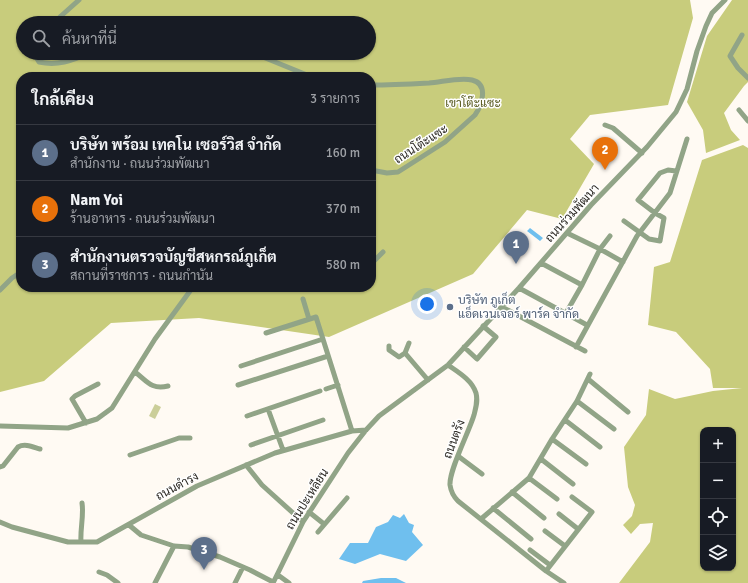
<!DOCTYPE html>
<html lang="th">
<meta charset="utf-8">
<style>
:root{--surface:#171b24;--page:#20242c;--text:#f1f3f6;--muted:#9ea1a6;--line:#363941;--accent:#0b8043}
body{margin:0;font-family:Signika,Sarabun,sans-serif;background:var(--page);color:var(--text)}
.controls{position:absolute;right:12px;bottom:12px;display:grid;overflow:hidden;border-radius:8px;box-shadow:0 1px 3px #0004}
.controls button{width:36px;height:36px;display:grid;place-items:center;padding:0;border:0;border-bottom:1px solid var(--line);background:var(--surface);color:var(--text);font:20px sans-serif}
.you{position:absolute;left:427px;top:304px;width:14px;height:14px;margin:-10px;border:3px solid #fff;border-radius:50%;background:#1a73e8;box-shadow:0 0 0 6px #1a73e833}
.badge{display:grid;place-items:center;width:26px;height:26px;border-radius:50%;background:var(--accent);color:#fff;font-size:13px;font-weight:700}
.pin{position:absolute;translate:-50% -33px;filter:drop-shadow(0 1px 2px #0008)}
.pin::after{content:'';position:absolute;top:21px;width:14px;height:12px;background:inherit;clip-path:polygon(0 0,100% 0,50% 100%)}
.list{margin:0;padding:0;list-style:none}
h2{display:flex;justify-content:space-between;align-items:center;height:52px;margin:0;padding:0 16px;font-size:17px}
h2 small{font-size:13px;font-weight:400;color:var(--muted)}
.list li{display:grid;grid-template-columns:26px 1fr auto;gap:12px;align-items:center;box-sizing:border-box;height:56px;padding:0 16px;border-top:1px solid var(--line)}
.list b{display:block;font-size:15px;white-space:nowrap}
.list p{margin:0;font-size:13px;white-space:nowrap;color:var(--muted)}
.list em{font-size:13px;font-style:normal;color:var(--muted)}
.icon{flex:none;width:22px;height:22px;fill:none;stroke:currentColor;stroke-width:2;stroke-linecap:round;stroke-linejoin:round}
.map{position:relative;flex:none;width:748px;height:583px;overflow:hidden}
.search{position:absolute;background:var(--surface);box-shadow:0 1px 3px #0004;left:16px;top:16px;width:360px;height:44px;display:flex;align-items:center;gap:10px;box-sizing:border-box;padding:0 14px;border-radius:22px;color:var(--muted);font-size:15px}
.panel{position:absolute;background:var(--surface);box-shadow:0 1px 3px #0004;left:16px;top:72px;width:360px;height:220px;border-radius:16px}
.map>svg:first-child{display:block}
</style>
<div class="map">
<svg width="748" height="583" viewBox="0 0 748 583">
<rect width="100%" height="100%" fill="#fffaf3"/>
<!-- green -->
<path fill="#cbce99" d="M155,404L161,407L155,419L149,416Z"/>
<!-- forest -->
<path fill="#c8cc7c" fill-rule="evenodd" d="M0,0H690L693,18L668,105L590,115L570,139L594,164L562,219L527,210L473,274L329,337L199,318L111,323L44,381L0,392ZM23,23H369V53H23ZM21,77H371V287H21Z
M732,0H748V82L744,86L724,113L731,130L740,140L706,153L703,130L687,102L707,36Z
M743,145L748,148V583H619L650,542L653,523L640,524L631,534L623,525L632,516L635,505L628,487L624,447L646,415L649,389L675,399L713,391L742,388H713L710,369L676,332L648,325L654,267L670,262L702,160ZM703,430H733V568H703Z"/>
<!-- water -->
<path fill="#6fbfee" d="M530,228L543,238L540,241L527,231Z
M404,514L409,523L414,525L412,532L423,545L406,561L380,554L355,564L339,559L350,543H368L376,527L388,522L393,515L400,518Z
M381,578H396L406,583H362L363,581Z"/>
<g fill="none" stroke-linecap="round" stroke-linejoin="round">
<!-- minor -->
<path stroke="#91a487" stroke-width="5" d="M55,23L61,16L79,0
M167,23L183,21L196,23
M742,35L730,56L738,68L748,78
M35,53L36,57L39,62C57,66 72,61 89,53
M253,53L312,77
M371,85C390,85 410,84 429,83C442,82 460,77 472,80C489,84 482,105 475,115L445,142L398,172L387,173L371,170
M739,110L748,121
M605,125L613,128L642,153
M624,221L649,239L660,241L664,218L655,213L638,200L660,173L668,170L676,171
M567,233L600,249L623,262
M541,263L582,285
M371,264L383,252
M519,288L587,325
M0,290L12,278L21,272
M303,299L309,319
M502,307L585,351
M566,313L582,285L600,249L610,236
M266,333L316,317L352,431
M389,346V350L399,357L405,353L428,380
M464,347L477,359L496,337L483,326
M576,347L637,236L670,193L687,139
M405,353L409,343
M448,365C458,372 472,380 476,393C478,401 476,407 474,415C469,432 449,470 450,485C451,492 454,497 458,501L546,571L564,583
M241,366L323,339
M135,372C147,381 151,390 168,386
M588,379L628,412
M238,385L328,356
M326,389L338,385
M577,401L614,429
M268,409L283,450
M247,416L320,391
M565,420L600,447
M86,423L72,399L75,396L98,384
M0,426L68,428L97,419L112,408L155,339L193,287
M552,439L586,464
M251,445L323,420
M130,455L179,438H190
M458,456L482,474
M541,459L573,484
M246,465L262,485L303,522
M0,467L3,466L18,447C25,443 33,447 40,449
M529,478L557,499
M512,492L544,518
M493,508L531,539
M309,512L324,524
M559,514L578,529
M481,519L529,478L552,439L577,401L590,374
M0,522L12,527L68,542H97L197,486L275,453L352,431L366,430
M129,525L141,535L174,546L188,547L220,557L250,570L273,582
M545,531L565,546
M318,532L347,498
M81,542C80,529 84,516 82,503
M530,550L550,565
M546,571L592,512L572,497
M99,572L107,575L118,583
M278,575L289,583
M155,583L174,546
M235,583L243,567
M273,583L303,522L348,453L366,430L379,416L448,365L519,288L591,205L647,147L676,112L687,89L697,51L706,26L712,13L725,0"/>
</g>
<!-- markers -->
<circle fill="#5c6f8a" stroke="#fff" stroke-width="1.5" cx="450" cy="307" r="4"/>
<g text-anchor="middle" stroke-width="3" stroke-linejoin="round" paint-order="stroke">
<!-- park labels -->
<g font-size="12" fill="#57591e" stroke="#fff">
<text x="473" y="107">เขาโต๊ะแซะ</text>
</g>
<!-- street labels -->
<g font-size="12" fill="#2d2a25" stroke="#fff">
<text transform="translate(421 144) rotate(-33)" y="4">ถนนโต๊ะแซะ</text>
<text transform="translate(572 213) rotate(-48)" y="4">ถนนร่วมพัฒนา</text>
<text transform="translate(454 439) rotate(-69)" y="4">ถนนตรัง</text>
<text transform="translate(177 486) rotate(-28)" y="4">ถนนดำรง</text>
<text transform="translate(307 499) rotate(-58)" y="4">ถนนปะเหลียน</text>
</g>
<!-- service labels -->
<g font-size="12" fill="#4e5e75" stroke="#fff" text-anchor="start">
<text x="458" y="304">บริษัท ภูเก็ต<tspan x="458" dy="14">แอ็ดเวนเจอร์ พาร์ค จำกัด</tspan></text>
</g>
</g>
</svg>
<div class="controls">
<button>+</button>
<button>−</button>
<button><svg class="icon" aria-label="locate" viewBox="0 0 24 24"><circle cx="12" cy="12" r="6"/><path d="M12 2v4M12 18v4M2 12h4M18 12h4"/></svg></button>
<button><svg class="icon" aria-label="layers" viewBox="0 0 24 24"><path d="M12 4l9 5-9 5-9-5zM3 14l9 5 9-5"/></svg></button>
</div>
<div class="you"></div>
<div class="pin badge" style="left:516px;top:264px;background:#5c6f8a">1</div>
<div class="pin badge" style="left:605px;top:170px;background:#e8710a">2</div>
<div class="pin badge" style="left:204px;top:570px;background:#5c6f8a">3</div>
<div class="search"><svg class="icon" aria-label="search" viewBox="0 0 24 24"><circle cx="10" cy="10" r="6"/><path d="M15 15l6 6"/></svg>ค้นหาที่นี่</div>
<section class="panel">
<h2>ใกล้เคียง<small>3 รายการ</small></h2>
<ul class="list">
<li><span class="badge" style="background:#5c6f8a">1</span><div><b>บริษัท พร้อม เทคโน เซอร์วิส จำกัด</b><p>สำนักงาน · ถนนร่วมพัฒนา</p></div><em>160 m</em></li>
<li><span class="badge" style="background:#e8710a">2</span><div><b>Nam Yoi</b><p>ร้านอาหาร · ถนนร่วมพัฒนา</p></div><em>370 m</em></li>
<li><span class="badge" style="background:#5c6f8a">3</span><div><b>สำนักงานตรวจบัญชีสหกรณ์ภูเก็ต</b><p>สถานที่ราชการ · ถนนกำนัน</p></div><em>580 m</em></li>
</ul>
</section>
</div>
